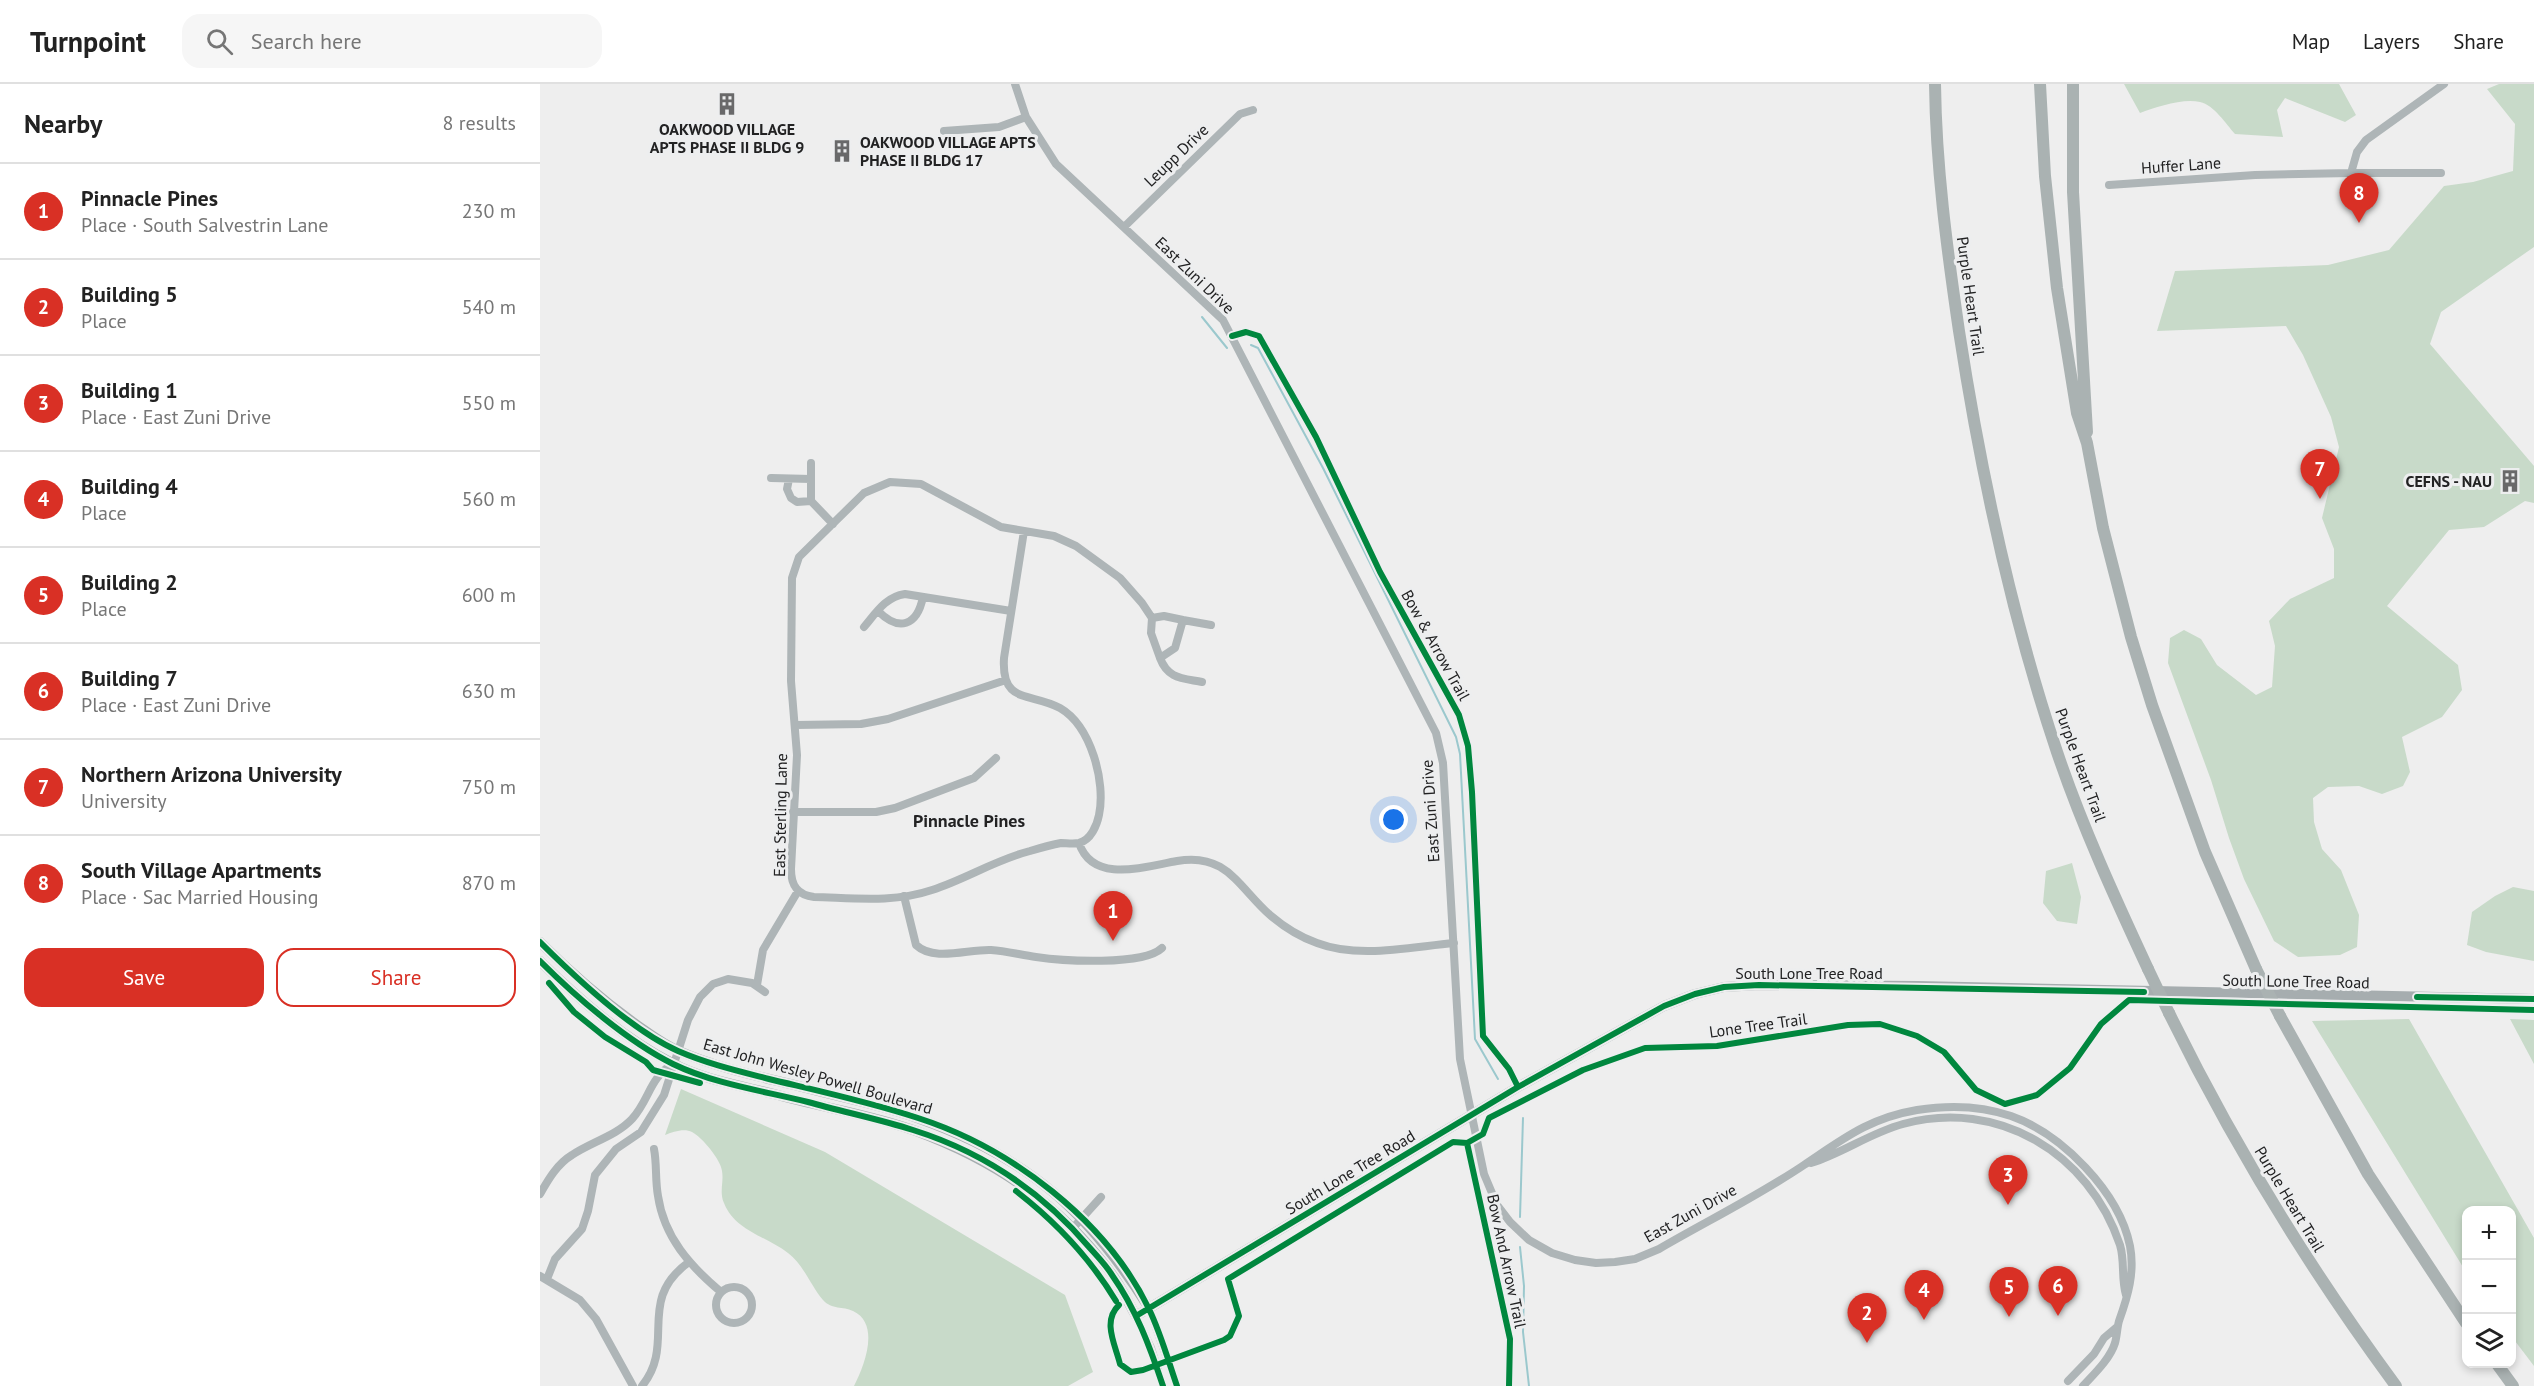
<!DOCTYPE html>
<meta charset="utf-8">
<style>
:root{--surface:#fff;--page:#f6f6f6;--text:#222;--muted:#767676;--line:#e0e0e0;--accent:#d93025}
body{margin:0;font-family:"PT Sans",sans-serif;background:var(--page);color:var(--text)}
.controls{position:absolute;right:18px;bottom:18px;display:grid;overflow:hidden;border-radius:12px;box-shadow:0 3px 9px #0003}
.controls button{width:54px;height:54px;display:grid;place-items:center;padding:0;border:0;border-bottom:2px solid var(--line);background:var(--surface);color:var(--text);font:30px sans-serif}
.you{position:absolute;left:854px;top:736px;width:21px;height:21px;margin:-15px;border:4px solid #fff;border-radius:50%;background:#1a73e8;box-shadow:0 0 0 9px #1a73e833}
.badge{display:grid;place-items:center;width:39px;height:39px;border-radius:50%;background:var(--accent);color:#fff;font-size:20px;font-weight:700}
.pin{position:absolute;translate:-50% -50px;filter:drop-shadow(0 2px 3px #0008)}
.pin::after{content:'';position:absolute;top:32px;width:21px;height:18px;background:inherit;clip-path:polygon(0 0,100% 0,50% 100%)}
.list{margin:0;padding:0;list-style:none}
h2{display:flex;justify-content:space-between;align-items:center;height:78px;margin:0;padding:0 24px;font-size:26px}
h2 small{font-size:20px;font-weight:400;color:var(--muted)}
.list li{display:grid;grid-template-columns:39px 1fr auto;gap:18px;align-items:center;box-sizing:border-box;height:96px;padding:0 24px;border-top:2px solid var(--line)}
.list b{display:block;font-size:22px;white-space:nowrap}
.list p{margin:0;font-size:20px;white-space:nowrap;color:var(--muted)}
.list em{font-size:20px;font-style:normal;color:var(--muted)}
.actions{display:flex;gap:12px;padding:18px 24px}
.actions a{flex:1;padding:14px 0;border:2px solid var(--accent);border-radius:18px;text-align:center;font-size:21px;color:var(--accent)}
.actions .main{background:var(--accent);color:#fff}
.icon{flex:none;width:33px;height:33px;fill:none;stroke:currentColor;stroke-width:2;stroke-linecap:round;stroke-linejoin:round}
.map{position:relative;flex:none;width:1994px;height:1302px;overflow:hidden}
header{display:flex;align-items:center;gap:36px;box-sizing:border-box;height:84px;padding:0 30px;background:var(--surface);border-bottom:2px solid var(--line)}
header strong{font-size:28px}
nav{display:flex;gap:33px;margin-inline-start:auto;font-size:21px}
.search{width:420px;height:54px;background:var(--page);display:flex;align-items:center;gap:15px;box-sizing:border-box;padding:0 21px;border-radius:18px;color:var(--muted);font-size:22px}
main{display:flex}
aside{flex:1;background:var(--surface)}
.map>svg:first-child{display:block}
</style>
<header>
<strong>Turnpoint</strong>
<div class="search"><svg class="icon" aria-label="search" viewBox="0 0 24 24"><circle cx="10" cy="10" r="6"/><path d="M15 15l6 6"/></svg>Search here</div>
<nav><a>Map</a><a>Layers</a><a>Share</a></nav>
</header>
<main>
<aside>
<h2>Nearby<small>8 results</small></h2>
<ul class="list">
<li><span class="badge">1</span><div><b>Pinnacle Pines</b><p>Place · South Salvestrin Lane</p></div><em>230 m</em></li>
<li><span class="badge">2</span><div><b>Building 5</b><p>Place</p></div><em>540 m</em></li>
<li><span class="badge">3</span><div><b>Building 1</b><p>Place · East Zuni Drive</p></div><em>550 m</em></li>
<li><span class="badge">4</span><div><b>Building 4</b><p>Place</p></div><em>560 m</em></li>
<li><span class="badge">5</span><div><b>Building 2</b><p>Place</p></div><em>600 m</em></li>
<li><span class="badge">6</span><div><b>Building 7</b><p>Place · East Zuni Drive</p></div><em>630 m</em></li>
<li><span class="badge">7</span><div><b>Northern Arizona University</b><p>University</p></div><em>750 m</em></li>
<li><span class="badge">8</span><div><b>South Village Apartments</b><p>Place · Sac Married Housing</p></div><em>870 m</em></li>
</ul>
<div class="actions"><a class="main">Save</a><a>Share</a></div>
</aside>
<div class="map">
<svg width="1994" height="1302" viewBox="0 0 1994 1302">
<rect width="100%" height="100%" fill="#eee"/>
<!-- green -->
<path fill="#c8dac9" d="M1584,0H1799L1816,31L1805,38L1745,14L1737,26L1743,53L1695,50C1686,40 1674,21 1660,18C1643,14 1616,23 1600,29Z
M1959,0H1994V163L1901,228L1890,260L1994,382V419L1985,417L1944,443L1909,446L1847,522L1918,581L1922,606L1902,633L1862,653L1870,688L1863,702L1842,710L1819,702L1788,703L1773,714L1774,738L1782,765L1801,786L1819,831L1817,863L1800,871L1758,873L1734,857L1704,795L1689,754L1671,696L1628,579L1630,554L1644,546L1661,555L1677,581L1716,611L1732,603L1735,562L1729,537L1750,515L1794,494V465L1782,434L1799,363L1791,333L1763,271L1746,242L1617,247L1635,187L1788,181L1849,166L1904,102L1933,98L1973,87L1975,40L1947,5Z
M1532,779L1541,813L1537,840L1517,837L1503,819L1506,787Z
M1973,803L1994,807V877L1946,868L1927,861L1932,828L1955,812Z
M1869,935L1994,1154V1282L1972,1253V1126H1926V1188L1772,937Z
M1970,935L1994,936V980Z
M141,1005L285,1068L525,1211L553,1288L528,1302H314C324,1283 341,1240 313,1227C303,1222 292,1226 283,1216C271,1202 263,1180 248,1169C226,1152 195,1147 184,1119C179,1108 184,1098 182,1087C181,1076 162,1053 152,1048C144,1044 133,1048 125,1051Z"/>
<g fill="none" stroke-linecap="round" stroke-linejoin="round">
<!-- stream -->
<path stroke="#9bc8cd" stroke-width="2" d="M662,233L687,264
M711,261L718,264L783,384L916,653L920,670L935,955L958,995
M980,1133L983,1034
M980,1163L984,1202L983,1248L989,1302"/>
<!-- minor -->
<path stroke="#aeb5b7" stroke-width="8" d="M475,0L486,33L516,80L683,236L896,649L903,679L920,975L944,1090L957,1121L970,1138L989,1156L1012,1169L1035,1176L1056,1179L1075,1178L1095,1175L1119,1165C1167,1137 1218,1112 1264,1081C1303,1055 1329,1034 1377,1026C1408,1021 1442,1022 1471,1032C1522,1050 1579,1108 1590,1162C1595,1188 1588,1212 1579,1237C1577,1244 1577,1252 1575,1259C1570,1275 1554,1290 1543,1302
M404,47L459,43L486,33
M1811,89H1901
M1569,101L1715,91L1811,89L1817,68L1826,56L1904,0
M584,143L700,30L713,26
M271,379V417L293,440
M231,394L271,395
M249,395L247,405L251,414L257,418L271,417
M484,447L464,574C461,621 491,608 520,624C551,642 566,698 559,731C557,741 551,756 539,759C533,760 526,759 521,759C510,761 500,764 490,767C455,776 426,795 392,806C354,819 314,814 274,813C257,811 251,801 251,785L257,671L251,597L252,494L259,473L324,409L350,398L381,400L461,443L514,452L536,462L580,494L602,519L612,534L611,549L620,574L635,564L643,536L624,532L612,534
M338,527C359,548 377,542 383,513
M643,536L671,541
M324,543C336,529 345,513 365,510L471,527
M620,574C628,595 642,594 662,598
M256,641L321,640L348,635L466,596
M253,728H336L355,724L434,694L456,674
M539,759C553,801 607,782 637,777C687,768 699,804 730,831C744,843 760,853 777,859C819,875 870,863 914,859
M364,812L376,861C394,878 428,865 451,866C467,867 481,871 496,873C523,877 603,882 622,864
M217,901L223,866L258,807
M114,1065C117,1080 115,1096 118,1112C124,1153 150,1182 181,1208
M1271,1079C1303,1069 1330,1049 1363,1040C1458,1014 1549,1069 1580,1161C1585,1177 1581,1195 1586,1211
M0,1110C8,1096 17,1080 32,1071C51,1058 76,1052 92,1035C110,1015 109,994 133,980
M533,1144L561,1113
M0,1192L40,1216L56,1235L93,1302
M7,1195L15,1175L42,1145L48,1127L55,1091L76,1065L101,1048L124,1011L148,936L160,913L173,900L188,895L212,899L225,908
M176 1221a18 18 0 1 1 36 0a18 18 0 1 1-36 0Z
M609,1224L637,1302
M596,1232L611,1264L623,1302
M1528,1297L1554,1270L1564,1254L1577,1243
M102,1302C137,1259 95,1217 149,1178"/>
<!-- major -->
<path stroke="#a6adaf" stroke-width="10" d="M0,858C31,889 62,916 97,941C110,950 124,961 139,967C180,985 223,993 266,1004C303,1014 343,1021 380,1035C489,1074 548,1127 609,1224
M0,877C39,915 83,954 132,979C167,998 211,1003 249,1014C291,1025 336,1032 376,1047C456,1077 520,1120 571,1189C581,1202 588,1218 596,1232L978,1003L1124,922L1155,910L1184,903L1219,901L1378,902L1994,915"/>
<!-- highway -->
<path stroke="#aab2b2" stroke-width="12" d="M1395,0C1396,83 1407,165 1419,247C1441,390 1471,531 1517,668C1542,742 1575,814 1608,885
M1500,0L1505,92L1517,204L1537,329L1547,359L1563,444L1591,553L1612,621L1665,768L1716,885
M1533,0V108L1547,348
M1629,929C1693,1060 1769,1184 1856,1302
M1740,932L1828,1090L1926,1239
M1957,1280L1973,1302"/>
<!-- highway-bridge -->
<path stroke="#aab2b2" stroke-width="12" d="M1608,885L1629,929
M1716,885L1740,932"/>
<!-- cycleway casing -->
<g stroke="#edeeef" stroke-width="10">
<path id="cycleway" d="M692,252L706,248L719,252L776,353L840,488L919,631L928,662L932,708L943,952L969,985L978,1003
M0,858C37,895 91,946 138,967C168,980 198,987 229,995C279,1007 330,1018 378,1034C471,1064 566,1136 609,1225C621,1250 628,1276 637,1302
M0,877C36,913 87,957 133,980C174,1000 224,1007 268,1018C303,1028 339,1035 373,1046C443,1068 502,1108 549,1163C557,1172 566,1181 572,1191C596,1225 610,1263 623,1302
M9,899L34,928L65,953L106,978L113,986L160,999
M1877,913L1994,915
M927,1059L970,1255L969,1302
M476,1107C516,1138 550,1174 576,1217
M579,1221C562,1237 575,1260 580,1280L591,1288L603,1286L684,1256L690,1252L699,1232L688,1195L913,1058L927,1059L943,1050L949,1034L1043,986L1105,964L1177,962L1308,941L1340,940L1377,952L1404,968L1436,1006L1465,1020L1497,1011L1530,984L1561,940L1589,916L1994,926
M596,1232L978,1003L1124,922L1155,910L1184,903L1219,901L1604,908"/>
</g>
<!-- cycleway -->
<use href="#cycleway" stroke="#00873e" stroke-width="6"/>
</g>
<!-- icons -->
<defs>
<g id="building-bare" transform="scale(1.8)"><path d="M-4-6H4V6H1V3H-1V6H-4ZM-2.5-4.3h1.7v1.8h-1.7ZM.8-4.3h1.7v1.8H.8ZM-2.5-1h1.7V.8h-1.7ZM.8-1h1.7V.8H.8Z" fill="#69696a" stroke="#edeeef" stroke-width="2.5" paint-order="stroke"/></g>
</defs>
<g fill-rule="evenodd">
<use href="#building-bare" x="187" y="20"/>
<use href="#building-bare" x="302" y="67"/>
<use href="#building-bare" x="1970" y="397"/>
</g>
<g text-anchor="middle" stroke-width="6" stroke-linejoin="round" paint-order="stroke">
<!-- poi labels -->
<g font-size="16" font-weight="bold" fill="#222223" stroke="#edeeef">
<text x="187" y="51">OAKWOOD VILLAGE<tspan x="187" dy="18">APTS PHASE II BLDG 9</tspan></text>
<text x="320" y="64" text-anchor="start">OAKWOOD VILLAGE APTS<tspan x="320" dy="18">PHASE II BLDG 17</tspan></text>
<text x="1952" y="403" text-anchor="end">CEFNS - NAU</text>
</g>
<!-- street labels -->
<g font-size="16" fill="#222223" stroke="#edeeef">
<text transform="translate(636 71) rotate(-44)" y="6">Leupp Drive</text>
<text transform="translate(1641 81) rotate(-4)" y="6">Huffer Lane</text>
<text transform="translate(655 191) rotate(44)" y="6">East Zuni Drive</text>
<text transform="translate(1431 212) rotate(82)" y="6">Purple Heart Trail</text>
<text transform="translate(896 561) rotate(61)" y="6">Bow &amp; Arrow Trail</text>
<text transform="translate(1541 681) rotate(70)" y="6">Purple Heart Trail</text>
<text transform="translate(890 727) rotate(-94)" y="6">East Zuni Drive</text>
<text transform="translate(240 731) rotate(-89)" y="6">East Sterling Lane</text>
<text x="1269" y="895">South Lone Tree Road</text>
<text transform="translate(1756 897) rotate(1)" y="6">South Lone Tree Road</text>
<text transform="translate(1218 941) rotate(-8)" y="6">Lone Tree Trail</text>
<text transform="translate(278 992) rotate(16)" y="6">East John Wesley Powell Boulevard</text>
<text transform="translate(810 1088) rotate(-31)" y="6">South Lone Tree Road</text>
<text transform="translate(1750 1115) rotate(59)" y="6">Purple Heart Trail</text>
<text transform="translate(1150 1129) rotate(-29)" y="6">East Zuni Drive</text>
<text transform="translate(967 1177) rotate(78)" y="6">Bow And Arrow Trail</text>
</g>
<!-- neighbourhood labels -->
<g font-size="18" font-weight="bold" fill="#222223" stroke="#edeeef">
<text x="429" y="743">Pinnacle Pines</text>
</g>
</g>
</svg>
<div class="controls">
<button>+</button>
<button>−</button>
<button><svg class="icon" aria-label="layers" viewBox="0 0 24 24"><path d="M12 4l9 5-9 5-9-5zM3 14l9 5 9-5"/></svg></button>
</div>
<div class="you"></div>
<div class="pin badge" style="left:573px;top:857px">1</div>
<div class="pin badge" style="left:1327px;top:1259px">2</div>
<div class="pin badge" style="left:1468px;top:1121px">3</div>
<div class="pin badge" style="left:1384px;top:1236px">4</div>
<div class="pin badge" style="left:1469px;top:1233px">5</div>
<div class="pin badge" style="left:1518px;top:1232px">6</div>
<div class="pin badge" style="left:1780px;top:415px">7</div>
<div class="pin badge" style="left:1819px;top:139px">8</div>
</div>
</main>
